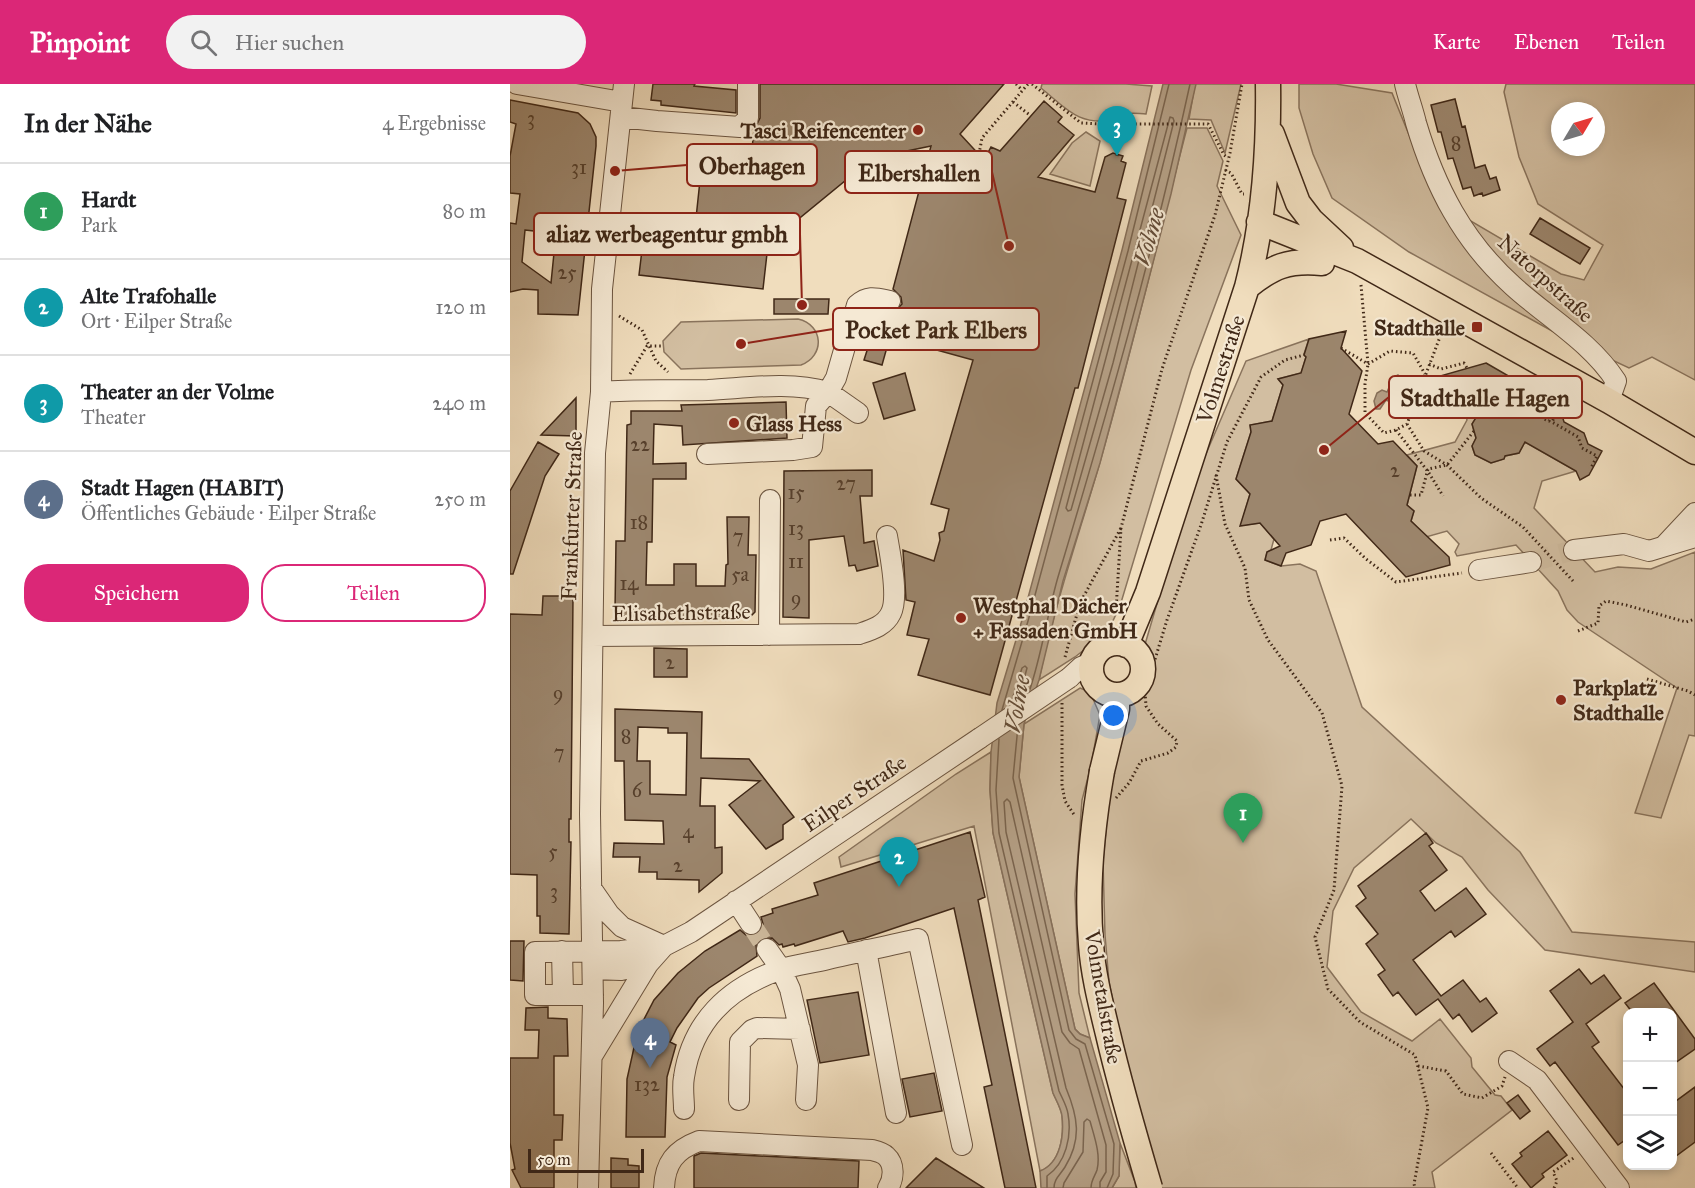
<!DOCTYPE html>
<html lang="de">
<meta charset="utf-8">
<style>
:root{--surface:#fff;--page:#f2f2f2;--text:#202124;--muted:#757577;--line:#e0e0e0;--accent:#db2777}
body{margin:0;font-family:"IM FELL Great Primer",serif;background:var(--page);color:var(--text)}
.controls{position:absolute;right:18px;bottom:18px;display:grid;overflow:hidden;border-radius:12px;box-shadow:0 3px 9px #0003}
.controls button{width:54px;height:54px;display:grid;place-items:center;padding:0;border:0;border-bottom:2px solid var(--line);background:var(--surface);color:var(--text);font:30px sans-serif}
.compass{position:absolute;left:1041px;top:18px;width:54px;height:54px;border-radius:50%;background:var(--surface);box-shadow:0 3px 9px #0003;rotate:52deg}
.scale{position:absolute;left:18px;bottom:15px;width:116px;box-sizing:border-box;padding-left:6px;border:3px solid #402817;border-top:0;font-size:16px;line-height:21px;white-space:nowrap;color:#402817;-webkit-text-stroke:4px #f5e9d4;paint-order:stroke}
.you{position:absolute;left:604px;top:632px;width:21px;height:21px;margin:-15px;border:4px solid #fff;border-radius:50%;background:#1a73e8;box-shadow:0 0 0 9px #1a73e833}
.badge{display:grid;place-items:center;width:39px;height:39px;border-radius:50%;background:var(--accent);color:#fff;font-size:20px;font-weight:700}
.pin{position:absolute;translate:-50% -50px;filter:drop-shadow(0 2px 3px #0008)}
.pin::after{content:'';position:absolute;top:32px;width:21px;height:18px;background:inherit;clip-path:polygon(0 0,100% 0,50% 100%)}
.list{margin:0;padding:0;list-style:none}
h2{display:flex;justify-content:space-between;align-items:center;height:78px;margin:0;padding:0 24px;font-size:26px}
h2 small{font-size:20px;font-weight:400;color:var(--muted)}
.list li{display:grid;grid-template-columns:39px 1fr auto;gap:18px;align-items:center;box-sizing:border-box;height:96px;padding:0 24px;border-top:2px solid var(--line)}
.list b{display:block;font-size:22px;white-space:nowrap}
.list p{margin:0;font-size:20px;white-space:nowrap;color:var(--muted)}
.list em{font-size:20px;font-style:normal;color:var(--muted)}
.actions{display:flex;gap:12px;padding:18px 24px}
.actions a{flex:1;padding:14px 0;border:2px solid var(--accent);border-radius:24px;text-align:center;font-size:21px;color:var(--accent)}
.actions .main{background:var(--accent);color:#fff}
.icon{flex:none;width:33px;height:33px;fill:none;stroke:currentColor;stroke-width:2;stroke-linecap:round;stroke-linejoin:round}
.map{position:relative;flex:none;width:1185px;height:1104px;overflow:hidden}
header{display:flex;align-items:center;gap:36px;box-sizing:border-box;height:84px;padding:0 30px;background:var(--accent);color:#fff}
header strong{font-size:28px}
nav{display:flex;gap:33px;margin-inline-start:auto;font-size:21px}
.search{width:420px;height:54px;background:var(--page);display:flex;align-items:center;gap:15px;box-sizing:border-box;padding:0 21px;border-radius:33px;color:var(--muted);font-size:22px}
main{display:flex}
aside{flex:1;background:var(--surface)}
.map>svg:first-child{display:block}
</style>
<header>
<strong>Pinpoint</strong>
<div class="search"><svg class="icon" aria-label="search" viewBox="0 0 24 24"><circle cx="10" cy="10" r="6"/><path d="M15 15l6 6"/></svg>Hier suchen</div>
<nav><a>Karte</a><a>Ebenen</a><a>Teilen</a></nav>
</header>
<main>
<aside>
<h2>In der Nähe<small>4 Ergebnisse</small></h2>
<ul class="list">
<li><span class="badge" style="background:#2e9e5b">1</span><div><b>Hardt</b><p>Park</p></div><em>80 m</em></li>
<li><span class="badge" style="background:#0f9aa8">2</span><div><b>Alte Trafohalle</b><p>Ort · Eilper Straße</p></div><em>120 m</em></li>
<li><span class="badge" style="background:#0f9aa8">3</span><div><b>Theater an der Volme</b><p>Theater</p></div><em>240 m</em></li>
<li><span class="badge" style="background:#5c6f8a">4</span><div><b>Stadt Hagen (HABIT)</b><p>Öffentliches Gebäude · Eilper Straße</p></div><em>250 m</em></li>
</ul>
<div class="actions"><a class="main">Speichern</a><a>Teilen</a></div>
</aside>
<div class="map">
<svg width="1185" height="1104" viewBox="0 0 1185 1104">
<rect width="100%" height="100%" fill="#f0ddbd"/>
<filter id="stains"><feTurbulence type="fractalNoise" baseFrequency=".00333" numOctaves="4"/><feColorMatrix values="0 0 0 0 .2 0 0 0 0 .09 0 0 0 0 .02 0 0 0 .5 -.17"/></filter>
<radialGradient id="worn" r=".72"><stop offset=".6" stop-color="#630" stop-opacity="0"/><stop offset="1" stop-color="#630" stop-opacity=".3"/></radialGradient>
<!-- green -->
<path fill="#d2bea1" stroke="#89735c" stroke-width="1.5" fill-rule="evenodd" d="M532,0H616L642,2L636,30C630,30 623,28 617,30C613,31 611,35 605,36C568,42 557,25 531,4Z
M685,0H731L715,69L701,36L679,35Z
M789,0H826L882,9L910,78L947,129L1051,190L1074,196L1093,161L1028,120L1009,73L994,8L996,0H1185V296L1142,273L1119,284L1053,253L899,168L822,114L803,70L789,24ZM1050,27H1086V63H1050Z
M677,44H697L713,77L707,102L731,151L681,286L610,522L598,547L565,573L529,596C544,522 569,451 590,378C622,267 648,155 677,44Z
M576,48L590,57L580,102L540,90L562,59Z
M288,235C314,241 315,272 291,281L171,285L154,268L153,257L171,238Z
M799,255L794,270L796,273L791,289L768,295L773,301L762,337L740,341L741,348L726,395L740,410L732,438L735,441L750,439L764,455L761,466L757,468L755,476L771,482L790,480L806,487L852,623L1010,768L1062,848L1185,858V888L1035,866L978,806L952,773L926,759L901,735L844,784L823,827L817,883L851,928L902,957L930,935L961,974L962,983L985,1011L991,1012L1002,1026L922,1088L925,1104H649L611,955L599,898L595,851L593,778L597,735L602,687L621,608L651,506L689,386L736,277Z
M964,322L963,327L966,334L962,340L966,354L962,362L965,371L981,379L994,375L995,372L1009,369L1015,358L1066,387L1032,397L1024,424L1085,488L1108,483L1141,485L1185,468V652L1179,651L1151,734L1125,729L1167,604L1068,538L1057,526L1048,507L1006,461L947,472L945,468L949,460L937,447L916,453L901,437L904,427L897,421L907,382L897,371L945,358L957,336L954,324Z
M570,604L580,608L590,631L581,682L572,716L565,810L569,909L580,954L570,950L565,945L509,693L514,640Z
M481,668L480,706L483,749L543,1009C546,1016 551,1024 552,1032C554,1051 551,1079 530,1087L464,742L331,783L329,773L446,690Z
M610,1059L625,1098L626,1104H602L609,1092Z"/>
<!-- water -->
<path fill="#b49f85" stroke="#866f59" stroke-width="1.5" d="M653,0H686L661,110L616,282L590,379L553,497L529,596L514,640L509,693L565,945L570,950L580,954L610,1059L609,1092L602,1104H531L530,1087C551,1079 554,1051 552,1032C551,1024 546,1016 543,1009L483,749L480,706L481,668L487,619L512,536L612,166Z
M888,291L895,298H899C906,306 903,320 892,323L876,316L870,325H866L864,317L867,309L872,306L877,308L881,299L880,295Z"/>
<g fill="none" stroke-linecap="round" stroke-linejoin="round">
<!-- shore -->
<path stroke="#7a644e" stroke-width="1.5" d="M660,33L663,34L664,37L603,279L561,426L558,427L556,424Z
M519,608C532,570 537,531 548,493C597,330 644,166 680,0
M501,619L512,584L515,582L517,584L509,614
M492,626L518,537L618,167L659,0
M508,642L503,694L559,946L566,955L575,960L604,1060L603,1090L597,1104
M489,655L486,706L489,749L549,1007C552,1014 557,1022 558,1030C562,1052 556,1079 537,1092V1104
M544,1104C544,1095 550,1091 555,1083C572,1055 568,1033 556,1004L496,748L494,718L497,715L500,718L552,948L560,959L569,965L596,1061V1088L590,1098V1104
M553,1104L554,1099L573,1068L574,1038L577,1035L580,1037C584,1052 591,1070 587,1086C585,1092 581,1096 581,1104"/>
</g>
<!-- building -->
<path fill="#9c866d" stroke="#402817" stroke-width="1.5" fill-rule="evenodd" d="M143,0H185L184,2L226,6V29L151,21V17L141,16Z
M250,0H494L450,50L474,76L481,63L490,67L534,17L552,33L548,38L564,51L528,93L585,108L595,73L603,69L613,72L611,77L616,79L607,114L616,116L568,304H565L480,611L408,591L419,555L397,551L405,518L396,516L393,466L424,477L430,456L429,449L434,447L439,425L421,420L463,276L376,252L382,249L385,243L384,237L376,229L384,228L392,220L391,213L383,205L421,62L363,74L286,137L260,143L253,205L129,191L134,149L184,153L193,68L241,74L244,46L250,34Z
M945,15L952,43L955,42L965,84L975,81L980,95L986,93L990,106L973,112L972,109L964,112L961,103L953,105L943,74L938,75L931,48H928L921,21Z
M0,16L68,29L80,40L86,53V62L68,231L28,230V206L13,205L0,208V139L6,140L10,110L0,109V72L6,40L0,38ZM15,146L42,149L41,158L45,159L41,199L12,178Z
M1030,134L1080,164L1070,180L1020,150Z
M264,215H319L318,230H264Z
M836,247L831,264L852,287L839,330L868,360L883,357L907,382L897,421L904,427L901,437L939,473L940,481L896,493L836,430L810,437L801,461L776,469L771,482L755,476L757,468L770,462L750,439L730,442L740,410L726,395L741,348L740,341L762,337L773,301L768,295L791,289L796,273L794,271L799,255Z
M362,251L379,256L372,281L354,276Z
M976,279L1049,321L1054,338L1074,349L1078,360L1092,367L1079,391L1070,396L1066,387L1015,358L1009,369L995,372L994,375L981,379L965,371L962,362L966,354L962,340L975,319L922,332L913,322L923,294Z
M395,289L405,326L374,335L363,299Z
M66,314V352L31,351Z
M276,318L277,354L173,361L172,342L144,340L143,380L176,379V395H143L142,458H137L136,501H164V480H186V502H215L216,481L218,480L217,433H239L238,471H246L245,528L240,533L112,532L107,530L105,527L106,457H115L117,341L121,340V327H172L171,321Z
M28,358L49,370L35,392L3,490H0V407Z
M362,386V412H350L354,459L364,457L368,482L347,487L345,481L339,482L334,452L299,456V534L273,533L274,387Z
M33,512H63L61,735H59V758H61L59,850L30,849V832H27V791L0,790V530L32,531Z
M144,564L177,565V593H144Z
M105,625L192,628L191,674L239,675L284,733L273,741V755L256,765L219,721L250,697L191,694L190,722H205V764L212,763V789L189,808V796L147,795V788H129L130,773H103L104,759L154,760L153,737L115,736L114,677H105ZM128,643L158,644V649H177L176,711L140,710V677H127Z
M460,748L475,813L468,816L526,1104H495L474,1003L482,1001L444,824L355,854L338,858L333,847L285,862L284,860L273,863L272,860L269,861L262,854L251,855L246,860L247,872L199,904L188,914L167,944L160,958L166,961L157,993L155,1053H116L117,995L125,959L131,941L144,916L168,889L195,867L230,846L236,851L242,852L248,850L253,840L251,833L263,829L262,825L308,811L304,799Z
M916,749L923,759L919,762L937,786L910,807L925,827L956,804L976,830L945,853L941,847L903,876L931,912L953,896L970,918L976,914L987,929L962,948L949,930L943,935L928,915L906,931L888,908L883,912L868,891L875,886L856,860L868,850L846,822L856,814L848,802Z
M0,857H14L13,897L0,896Z
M1069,885L1081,900L1094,891L1111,914L1076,940L1089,958L1082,963L1118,1010V1054L1108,1061L1045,978L1040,982L1027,965L1063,938L1040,907Z
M1144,899L1185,955V965L1162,981V928H1122L1115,919Z
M348,908L359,971L310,979L297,916Z
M38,923V934L57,935L58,972H44V1031H53L52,1056H44V1104H11L2,1086L5,1085L0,1059V974H28L29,946H15L16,924Z
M424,989L432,1027L400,1033L392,995Z
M1185,1003V1058L1162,1075V1020Z
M1008,1011L1020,1027L1010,1035L997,1019Z
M1038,1047L1057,1071L1032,1090L1034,1093L1021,1104L1002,1080L1012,1072L1010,1069Z
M191,1069L349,1077L348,1104H184V1072Z
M101,1074L118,1075V1081L129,1082V1104H101Z
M426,1074L474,1104H396Z"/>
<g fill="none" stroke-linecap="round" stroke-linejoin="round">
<!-- minor-tunnel -->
<path stroke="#cdb99c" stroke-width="20" stroke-dasharray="20 10" stroke-linecap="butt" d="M1021,478L1064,466
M241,840L257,865"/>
<!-- minor casing -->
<g stroke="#6c5540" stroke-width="22">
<path id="minor" d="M7,0L112,18
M895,0C898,13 903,26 906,39C925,103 953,157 1003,202C1037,233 1081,258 1106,297L1099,317
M111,33L147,37L230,43L238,34V0
M339,249L355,237L373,241
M91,308C126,305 162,307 198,306C238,304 279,297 318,308L326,294L347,221C358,211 366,214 380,217
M197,370L283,366L302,363L306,322L318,308L348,329
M1154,462L1185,429
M1064,466L1114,460L1139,467L1185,453
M969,486L1021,478
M259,551L260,416
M83,552L349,550C361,546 375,542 381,529C389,513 380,470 377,452
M559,594L571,583L582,578
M81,804L99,830L112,843L154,862
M226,817L241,840
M257,865L271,885L280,905L298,981L296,1016
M356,866L386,1029
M52,867L53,911
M83,885L111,886L138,880
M83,911H25V868L111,867L154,862
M82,972L138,880L154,862L181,848L470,654
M999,977L1027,996L1109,1104
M229,1016L230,958L242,946L247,944L290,945
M174,1025C174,1015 172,1003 174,993C182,938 218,904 269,886C284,881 302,879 318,875C348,868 378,862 408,855L452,1061
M78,1104L83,919L80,730L85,369L91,308L92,205L114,0
M154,1104C155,1079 165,1066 189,1057L362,1066C366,1067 373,1069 376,1072C385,1080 384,1095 378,1104"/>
</g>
<!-- major casing -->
<g stroke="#402817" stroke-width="27">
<path id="major" d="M762,50L788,119L801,136L831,164
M749,138L847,177L1099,317L1185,368
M737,203C763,182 778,176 812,179
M581 585a26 26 0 1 1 52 0a26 26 0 1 1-52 0Z
M616,561L638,508L737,203C754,137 759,68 758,0
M592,687L607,625V611"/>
</g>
<!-- path -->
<path stroke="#402817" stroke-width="3" stroke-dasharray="1.5 3" stroke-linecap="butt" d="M506,0L512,6
M522,0L571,39L611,41L620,40H698L714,71L718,74
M503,18L521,32
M387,69L417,78
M469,70L472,54L518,0
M607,72L611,41
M715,86L721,89L732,110H734
M116,141L162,144
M851,201L858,280L855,300V329L874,349L886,346L897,340L933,245
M109,232L132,246L146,277L158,288
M831,264L858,280
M858,280L880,267L903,269L915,290
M919,280L931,285L954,279L957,284
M120,290L137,262H153
M973,305L1008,325L1015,313L1017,315L1013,323L1017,325L1022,317L1025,319L1020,327L1025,329L1030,321L1032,323L1027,331L1032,333L1036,325L1039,326L1034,335L1039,337L1043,329L1046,330L1042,338L1068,353L1072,364L1087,372L1081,384
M897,340L914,367L937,381L971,414L1013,443L1063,497
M886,346L919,389L933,412
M706,391L715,440L735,484L739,516L758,556L812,629L814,636L832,702L824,806L805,853L818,905L850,938L905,971L918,1024L904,1100L905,1104
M900,411H911L918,385L937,381L964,347
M820,456L834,454L856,475L886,498L952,489
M608,530L606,526L611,444L652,285L705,131L720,69L732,0
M1068,547L1088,539L1089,522L1096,517L1116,521L1176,538L1185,535
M555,573L570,519L611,444
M1137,595L1178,607L1185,611
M552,619V701L555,717L565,732
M606,714L619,699L631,677L658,669L666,663L667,657L648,640L636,622L635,608L657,536L691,441L717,358L751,293L775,276L794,271
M908,982L936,987L953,1010L972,1014L992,1002L995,993
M981,1069L1008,1104
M1044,1104L1047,1097L1043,1088L1065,1073"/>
<!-- minor -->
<use href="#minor" stroke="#f5e9d4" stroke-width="20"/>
<!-- major -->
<use href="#major" stroke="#f0ddbd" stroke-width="24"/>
<!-- minor-bridge casing -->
<g stroke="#6c5540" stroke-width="22" stroke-linecap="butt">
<path id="minor-bridge" d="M470,654L559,594"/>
</g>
<!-- major-bridge casing -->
<g stroke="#402817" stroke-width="27" stroke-linecap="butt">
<path id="major-bridge" d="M592,687C582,744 576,802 581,860C583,890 591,921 598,950C610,1002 625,1053 640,1104"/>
</g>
<!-- minor-bridge -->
<use href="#minor-bridge" stroke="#f5e9d4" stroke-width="20"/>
<!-- major-bridge -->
<use href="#major-bridge" stroke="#f0ddbd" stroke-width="24"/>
</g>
<!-- markers -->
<g fill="#8f2418" stroke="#f5e9d4" stroke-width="2">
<circle cx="408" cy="46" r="6"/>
<rect x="961" y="237" width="12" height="12" rx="3"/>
<circle cx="224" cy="339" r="6"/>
<circle cx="451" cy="534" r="6"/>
<circle cx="1051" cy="616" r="6"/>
</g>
<g text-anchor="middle" stroke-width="4.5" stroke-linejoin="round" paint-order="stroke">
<!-- number labels -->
<g font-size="20" fill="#57402c">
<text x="21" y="41">3</text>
<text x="946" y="66">8</text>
<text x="69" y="90">31</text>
<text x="57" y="195">25</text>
<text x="130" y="367">22</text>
<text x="885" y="393">2</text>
<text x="336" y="406">27</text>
<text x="286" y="415">15</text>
<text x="129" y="445">18</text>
<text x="286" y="451">13</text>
<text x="228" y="459">7</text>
<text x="286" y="484">11</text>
<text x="230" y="497">5a</text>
<text x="119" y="506">14</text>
<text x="286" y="521">9</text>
<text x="160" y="585">2</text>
<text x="48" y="616">9</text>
<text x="116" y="659">8</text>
<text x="49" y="675">7</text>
<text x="127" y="713">6</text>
<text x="178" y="754">4</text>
<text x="43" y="774">5</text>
<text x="168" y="788">2</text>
<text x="44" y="814">3</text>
<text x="137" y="1007">132</text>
</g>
<!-- poi labels -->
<g font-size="22" font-weight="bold" fill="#402817" stroke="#f5e9d4" text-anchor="start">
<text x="396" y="54" text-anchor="end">Tasci Reifencenter</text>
<text x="955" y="251" text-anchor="end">Stadthalle</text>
<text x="236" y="347">Glass Hess</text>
<text x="463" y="529">Westphal Dächer<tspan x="463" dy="25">+ Fassaden GmbH</tspan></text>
<text x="1063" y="611">Parkplatz<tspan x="1063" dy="25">Stadthalle</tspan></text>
</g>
<!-- street labels -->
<g font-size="22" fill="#402817" stroke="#f5e9d4">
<text transform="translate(1036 194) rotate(42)" y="8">Natorpstraße</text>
<text transform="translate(710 285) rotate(-72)" y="8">Volmestraße</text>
<text transform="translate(61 432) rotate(-88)" y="8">Frankfurter Straße</text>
<text transform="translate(171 528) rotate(-1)" y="8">Elisabethstraße</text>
<text transform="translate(344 709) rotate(-34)" y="8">Eilper Straße</text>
<text transform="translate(594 913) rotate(80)" y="8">Volmetalstraße</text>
</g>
<!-- water labels -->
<g font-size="24" font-style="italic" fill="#634c38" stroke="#f5e9d4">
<text transform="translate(639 153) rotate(-74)" y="8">Volme</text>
<text transform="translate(507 620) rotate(-80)" y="8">Volme</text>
</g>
</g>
<!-- callouts -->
<path fill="none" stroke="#8f2418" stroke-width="2" d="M105 87L177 81M499 162L482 88M292 221L290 150M231 260L323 245M814 366L879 313"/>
<g fill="#8f2418" stroke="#f5e9d4" stroke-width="2">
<circle cx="105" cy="87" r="6"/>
<circle cx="499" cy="162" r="6"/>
<circle cx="292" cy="221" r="6"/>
<circle cx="231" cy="260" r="6"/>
<circle cx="814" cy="366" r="6"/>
</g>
<g fill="#f5e9d4" stroke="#8f2418" stroke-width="2">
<rect x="177" y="60" width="130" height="42" rx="6"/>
<rect x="335" y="67" width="147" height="42" rx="6"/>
<rect x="24" y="129" width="266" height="42" rx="6"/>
<rect x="323" y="224" width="206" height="42" rx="6"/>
<rect x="879" y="292" width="193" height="42" rx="6"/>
</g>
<g font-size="24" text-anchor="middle" font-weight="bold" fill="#402817">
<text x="242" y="90">Oberhagen</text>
<text x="409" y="97">Elbershallen</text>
<text x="157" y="158">aliaz werbeagentur gmbh</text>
<text x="426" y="254">Pocket Park Elbers</text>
<text x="975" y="322">Stadthalle Hagen</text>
</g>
<rect width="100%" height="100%" filter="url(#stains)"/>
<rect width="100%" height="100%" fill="url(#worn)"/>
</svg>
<div class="controls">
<button>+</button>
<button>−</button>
<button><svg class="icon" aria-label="layers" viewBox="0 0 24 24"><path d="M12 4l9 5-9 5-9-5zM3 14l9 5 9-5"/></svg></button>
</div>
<svg class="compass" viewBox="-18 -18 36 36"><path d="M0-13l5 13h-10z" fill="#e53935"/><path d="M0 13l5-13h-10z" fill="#757577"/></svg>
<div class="scale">50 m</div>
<div class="you"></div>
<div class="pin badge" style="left:733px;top:759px;background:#2e9e5b">1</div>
<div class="pin badge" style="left:389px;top:803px;background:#0f9aa8">2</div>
<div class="pin badge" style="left:607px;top:72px;background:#0f9aa8">3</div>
<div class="pin badge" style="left:140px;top:984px;background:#5c6f8a">4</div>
</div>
</main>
